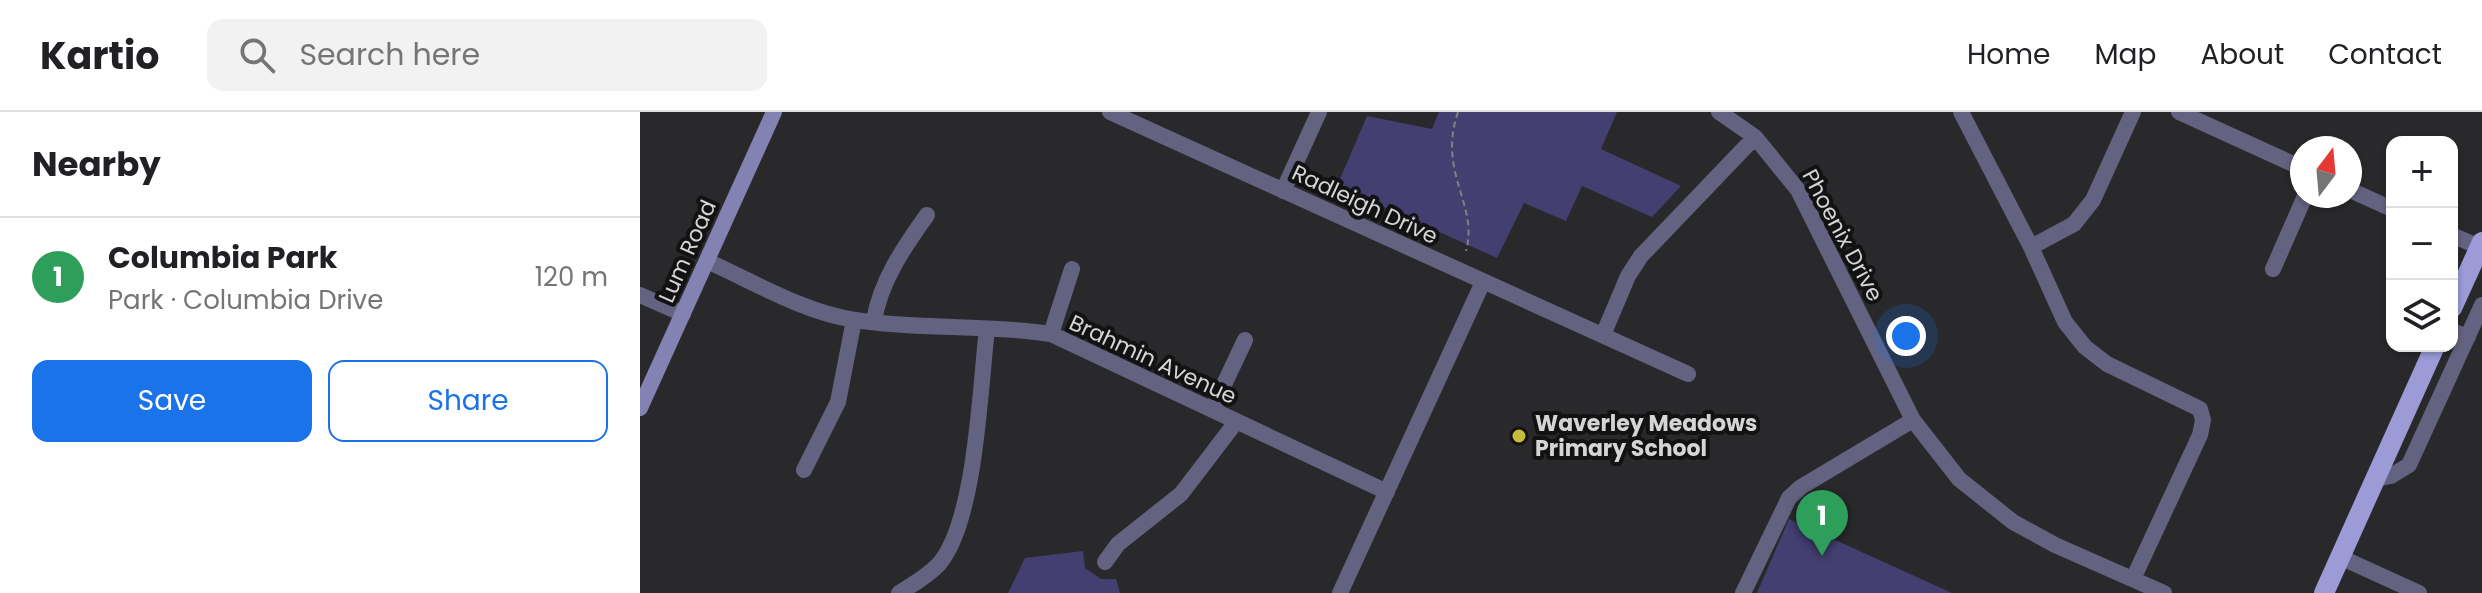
<!DOCTYPE html>
<meta charset="utf-8">
<style>
:root{--surface:#fff;--page:#f2f2f2;--text:#202124;--muted:#757577;--line:#e0e0e0;--accent:#1a73e8}
body{margin:0;font-family:Poppins,sans-serif;background:var(--page);color:var(--text)}
.controls{position:absolute;right:24px;top:24px;display:grid;overflow:hidden;border-radius:16px;box-shadow:0 2px 6px #0004}
.controls button{width:72px;height:72px;display:grid;place-items:center;padding:0;border:0;border-bottom:2px solid var(--line);background:var(--surface);color:var(--text);font:40px sans-serif}
.compass{position:absolute;left:1650px;top:24px;width:72px;height:72px;border-radius:50%;background:var(--surface);box-shadow:0 2px 6px #0004;rotate:16deg}
.you{position:absolute;left:1266px;top:224px;width:28px;height:28px;margin:-20px;border:6px solid #fff;border-radius:50%;background:#1a73e8;box-shadow:0 0 0 12px #1a73e833}
.badge{display:grid;place-items:center;width:52px;height:52px;border-radius:50%;background:var(--accent);color:#fff;font-size:26px;font-weight:700}
.pin{position:absolute;translate:-50% -66px;filter:drop-shadow(0 2px 4px #0008)}
.pin::after{content:'';position:absolute;top:42px;width:28px;height:24px;background:inherit;clip-path:polygon(0 0,100% 0,50% 100%)}
.list{margin:0;padding:0;list-style:none}
h2{display:flex;justify-content:space-between;align-items:center;height:104px;margin:0;padding:0 32px;font-size:34px}
h2 small{font-size:26px;font-weight:400;color:var(--muted)}
.list li{display:grid;grid-template-columns:52px 1fr auto;gap:24px;align-items:center;box-sizing:border-box;height:120px;padding:0 32px;border-top:2px solid var(--line)}
.list b{display:block;font-size:30px;white-space:nowrap}
.list p{margin:0;font-size:26px;white-space:nowrap;color:var(--muted)}
.list em{font-size:26px;font-style:normal;color:var(--muted)}
.actions{display:flex;gap:16px;padding:24px 32px}
.actions a{flex:1;padding:18px 0;border:2px solid var(--accent);border-radius:16px;text-align:center;font-size:28px;color:var(--accent)}
.actions .main{background:var(--accent);color:#fff}
.icon{flex:none;width:44px;height:44px;fill:none;stroke:currentColor;stroke-width:2;stroke-linecap:round;stroke-linejoin:round}
.map{position:relative;flex:none;width:1842px;height:481px;overflow:hidden}
header{display:flex;align-items:center;gap:48px;box-sizing:border-box;height:112px;padding:0 40px;background:var(--surface);border-bottom:2px solid var(--line)}
header strong{font-size:38px}
nav{display:flex;gap:44px;margin-inline-start:auto;font-size:28px}
.search{width:560px;height:72px;background:var(--page);display:flex;align-items:center;gap:20px;box-sizing:border-box;padding:0 28px;border-radius:16px;color:var(--muted);font-size:30px}
main{display:flex}
aside{flex:1;background:var(--surface)}
.map>svg:first-child{display:block}
</style>
<header>
<strong>Kartio</strong>
<div class="search"><svg class="icon" aria-label="search" viewBox="0 0 24 24"><circle cx="10" cy="10" r="6"/><path d="M15 15l6 6"/></svg>Search here</div>
<nav><a>Home</a><a>Map</a><a>About</a><a>Contact</a></nav>
</header>
<main>
<aside>
<h2>Nearby<small></small></h2>
<ul class="list">
<li><span class="badge" style="background:#2e9e5b">1</span><div><b>Columbia Park</b><p>Park · Columbia Drive</p></div><em>120 m</em></li>
</ul>
<div class="actions"><a class="main">Save</a><a>Share</a></div>
</aside>
<div class="map">
<svg width="1842" height="481" viewBox="0 0 1842 481">
<rect width="100%" height="100%" fill="#29292c"/>
<!-- green -->
<path fill="#433f71" d="M799,0H977L961,37L1041,74L1012,105L942,74L926,109L884,91L857,146L697,74L727,4L792,17Z
M1149,407L1312,481H1117Z
M443,439L445,456L461,467H476L480,481H368L385,446Z"/>
<g fill="none" stroke-linecap="round" stroke-linejoin="round">
<!-- path -->
<path stroke="#818183" stroke-width="2" stroke-dasharray="6 4" stroke-linecap="butt" d="M818,0C797,61 839,92 826,139"/>
<!-- street -->
<path stroke="#636381" stroke-width="16" d="M470,0L1048,262
M1079,0L1115,25L1158,78L1273,308L1319,367L1373,410L1415,433L1524,481
M1321,0L1391,135L1425,210L1445,235L1467,252L1560,297L1563,308L1560,323L1493,467
M1539,0L1662,56
M1710,78L1752,97
M643,79L679,0
M1812,123L1839,135
M1391,135L1434,112L1453,88L1493,0
M67,149C114,170 163,200 215,208C279,218 346,212 411,222L747,380
M1633,157L1665,84
M0,183L43,202
M234,209C240,170 264,135 287,103
M1812,219L1828,225
M411,222L432,157
M963,223L988,164L1001,144L1115,25
M572,298L605,228
M164,358L198,290L214,208
M1735,367L1751,364L1769,353L1842,193
M1700,445L1779,481
M465,450L478,432L541,382L596,310
M259,481C272,473 288,464 299,452C336,409 340,275 347,217
M700,481L843,170
M1103,481L1149,386L1161,375L1273,308"/>
<!-- secondary -->
<path stroke="#8382b2" stroke-width="16" d="M0,296L134,0"/>
<!-- primary -->
<path stroke="#9c9bd8" stroke-width="20" d="M1812,196L1842,130
M1684,481L1795,234"/>
</g>
<!-- markers -->
<circle fill="#c5bc3d" stroke="#121213" stroke-width="3" cx="879" cy="324" r="8"/>
<g text-anchor="middle" stroke-width="8" stroke-linejoin="round" paint-order="stroke">
<!-- street labels -->
<g font-size="22" fill="#d5d5d7" stroke="#121213">
<text transform="translate(725 92) rotate(25)" y="8">Radleigh Drive</text>
<text transform="translate(1203 123) rotate(62)" y="8">Phoenix Drive</text>
<text transform="translate(47 139) rotate(-66)" y="8">Lum Road</text>
<text transform="translate(513 247) rotate(25)" y="8">Brahmin Avenue</text>
</g>
<!-- poi labels -->
<g font-size="22" font-weight="bold" fill="#d5d5d7" stroke="#121213" text-anchor="start">
<text x="895" y="319">Waverley Meadows<tspan x="895" dy="25">Primary School</tspan></text>
</g>
</g>
</svg>
<div class="controls">
<button>+</button>
<button>−</button>
<button><svg class="icon" aria-label="layers" viewBox="0 0 24 24"><path d="M12 4l9 5-9 5-9-5zM3 14l9 5 9-5"/></svg></button>
</div>
<svg class="compass" viewBox="-18 -18 36 36"><path d="M0-13l5 13h-10z" fill="#e53935"/><path d="M0 13l5-13h-10z" fill="#757577"/></svg>
<div class="you"></div>
<div class="pin badge" style="left:1182px;top:444px;background:#2e9e5b">1</div>
</div>
</main>
